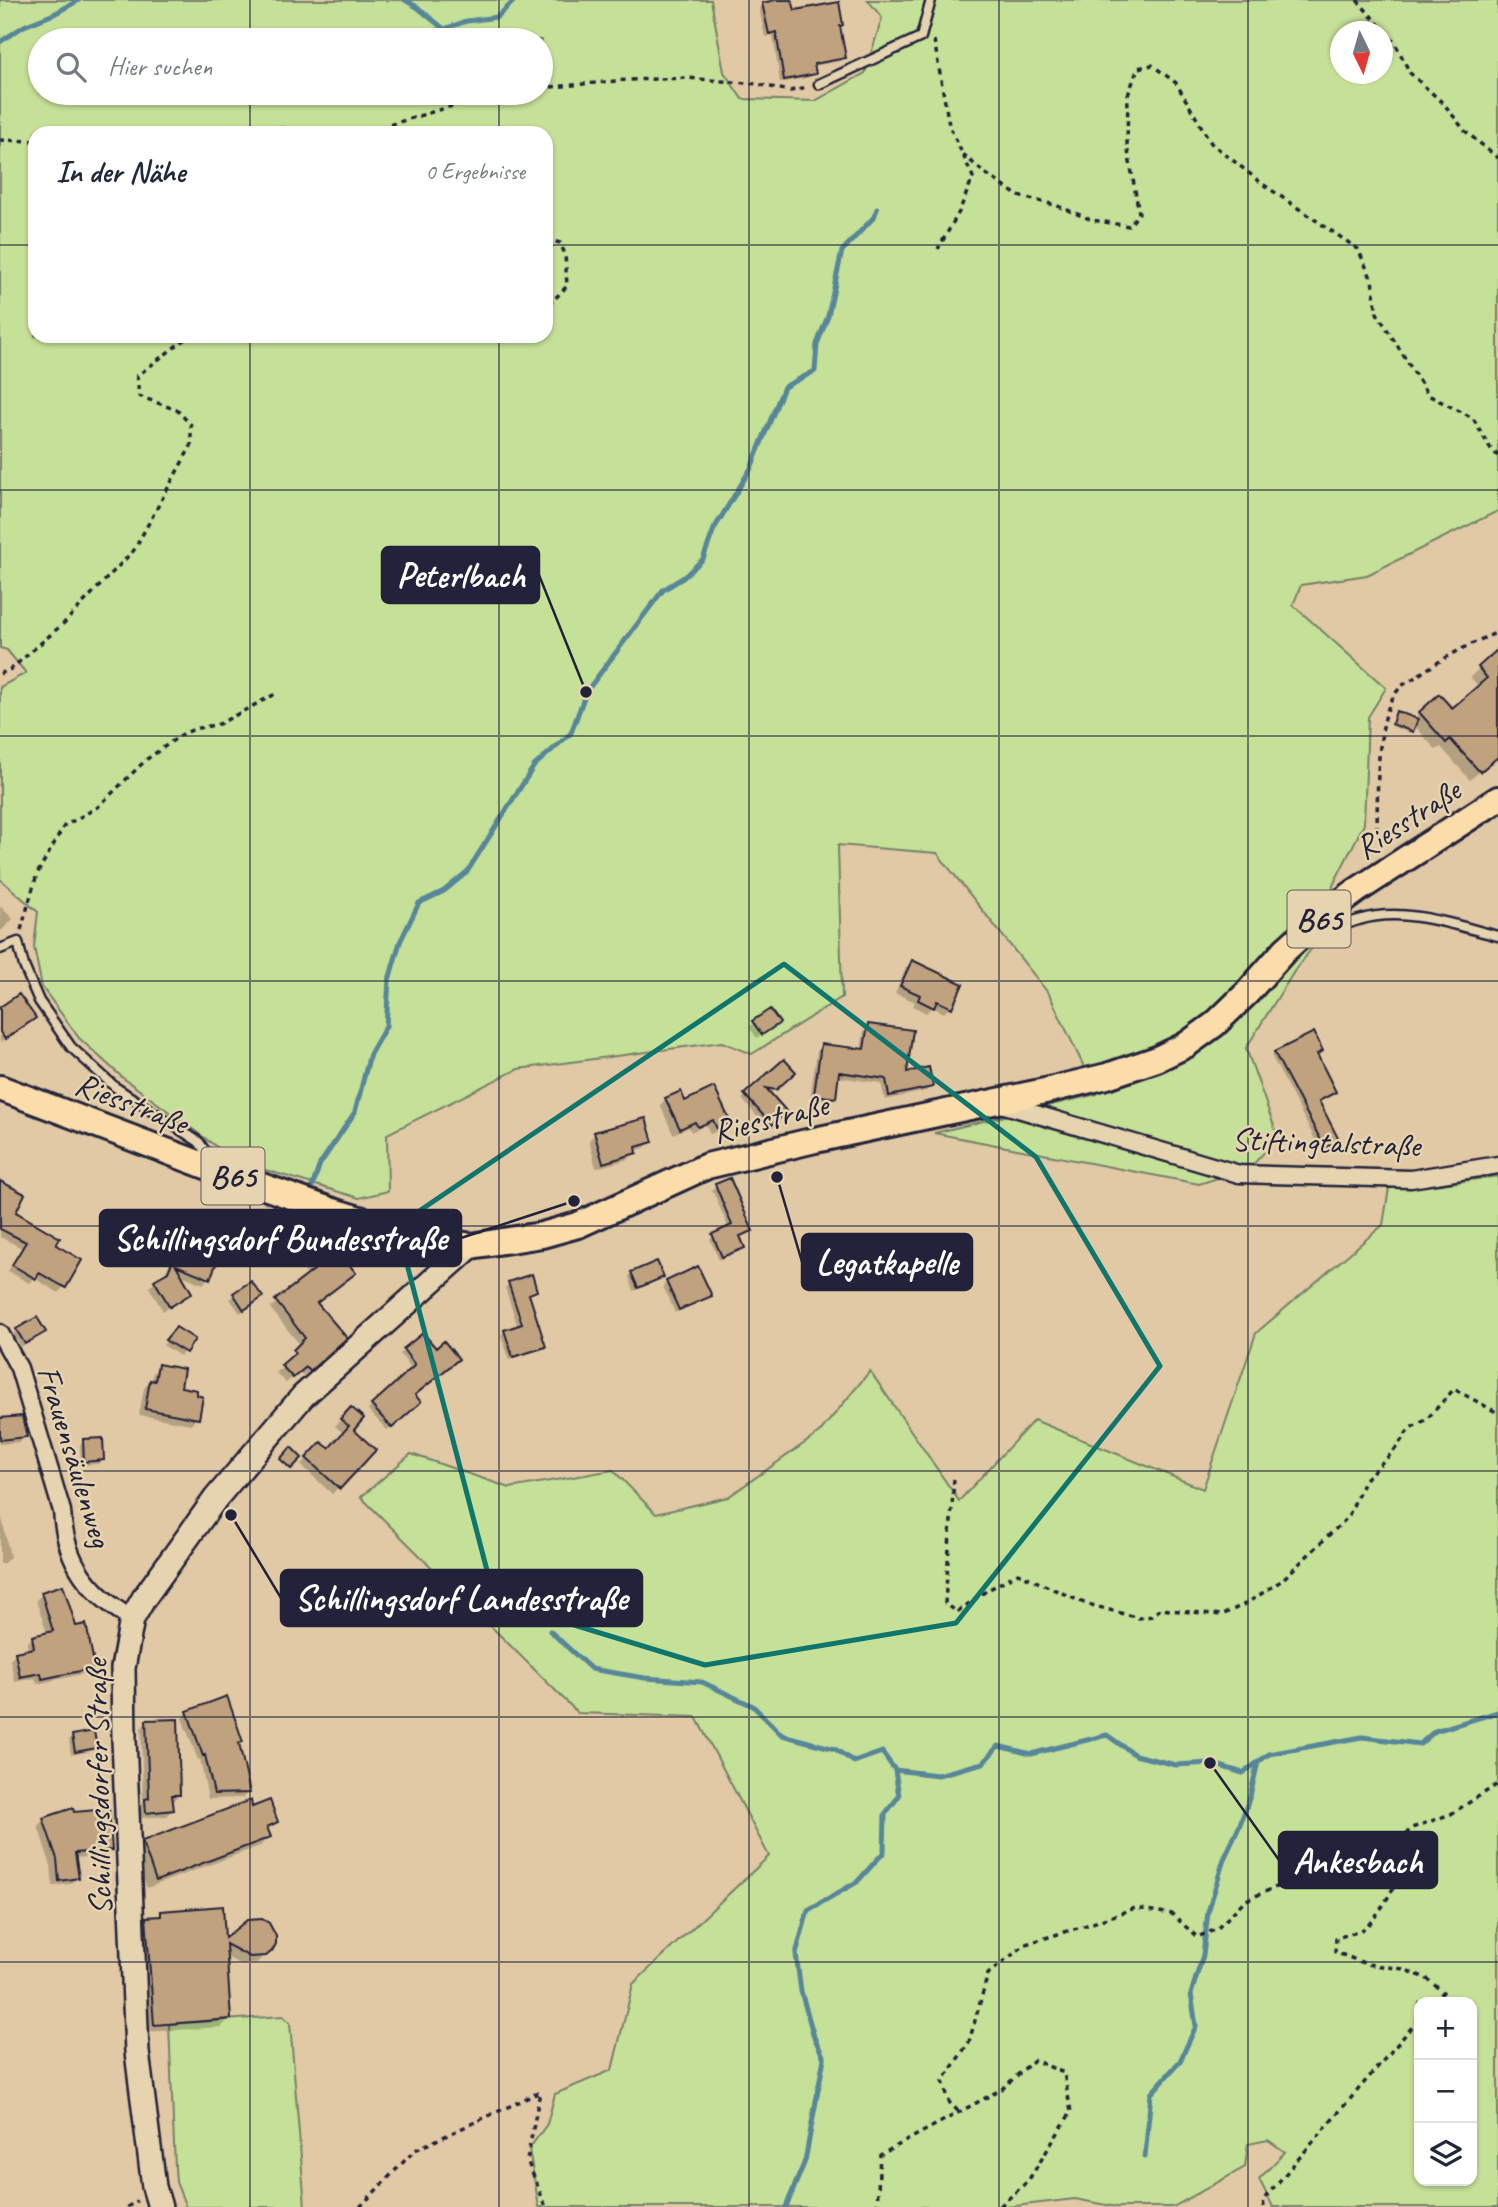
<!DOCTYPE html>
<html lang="de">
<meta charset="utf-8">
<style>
:root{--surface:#fff;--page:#f2f2f3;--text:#1f2937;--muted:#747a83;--line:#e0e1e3}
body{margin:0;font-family:Caveat,sans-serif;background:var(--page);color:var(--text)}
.controls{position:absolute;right:21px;bottom:21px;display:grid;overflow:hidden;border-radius:14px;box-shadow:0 2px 5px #0004}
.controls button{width:63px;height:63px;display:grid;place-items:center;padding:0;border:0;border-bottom:2px solid var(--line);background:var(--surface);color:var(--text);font:35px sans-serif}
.compass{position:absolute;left:1330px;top:21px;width:63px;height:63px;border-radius:50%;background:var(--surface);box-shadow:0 2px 5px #0004;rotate:175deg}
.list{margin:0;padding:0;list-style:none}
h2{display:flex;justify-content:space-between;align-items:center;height:91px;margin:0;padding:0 28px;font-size:30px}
h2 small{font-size:23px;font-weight:400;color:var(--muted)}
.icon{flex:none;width:38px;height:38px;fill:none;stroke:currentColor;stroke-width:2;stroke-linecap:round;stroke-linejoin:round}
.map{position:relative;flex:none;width:1498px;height:2207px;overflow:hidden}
.search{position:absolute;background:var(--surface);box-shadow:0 2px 5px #0004;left:28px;top:28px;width:525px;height:77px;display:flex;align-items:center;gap:18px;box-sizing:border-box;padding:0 24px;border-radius:38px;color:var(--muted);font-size:26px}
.panel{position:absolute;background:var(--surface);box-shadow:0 2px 5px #0004;left:28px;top:126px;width:525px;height:217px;border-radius:21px}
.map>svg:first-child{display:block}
</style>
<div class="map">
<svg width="1498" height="2207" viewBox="0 0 1498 2207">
<rect width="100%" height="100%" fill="#e0c9a4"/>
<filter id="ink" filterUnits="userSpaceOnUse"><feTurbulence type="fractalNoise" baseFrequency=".0143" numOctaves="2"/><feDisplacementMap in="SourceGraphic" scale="14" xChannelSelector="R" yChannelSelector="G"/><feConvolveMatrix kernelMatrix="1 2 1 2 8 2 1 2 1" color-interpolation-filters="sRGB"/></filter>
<g filter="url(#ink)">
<!-- green -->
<path fill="#c5e097" stroke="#748169" stroke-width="2" fill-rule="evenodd" d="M0,0H711L724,72L742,99L815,101L865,73L882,18L868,0H1498V511L1367,575L1301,585L1293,605L1386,688L1368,717L1364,824L1333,885L1329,926L1295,970L1246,1048L1278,1137L1250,1168L1199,1184L934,1133L1097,1094L1049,994L937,853L838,845L842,997L752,1054L722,1042L518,1069L387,1134L388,1191L359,1198L236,1161L123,1078L79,1038L42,987L34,947L38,912L0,879V687L26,673L7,650L0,648ZM1340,32H1382V74H1340ZM40,40H541V93H40ZM35,133H546V336H35Z
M1498,1176V2207H1273L1259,2179L1285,2152L1268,2140L1248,2144L1245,2167L1173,2207H1117L1075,2199L1006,2207H539L529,2149L547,2124L555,2094L612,2070L633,1984L769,1856L696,1717L578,1713L361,1497L411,1454L510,1488L613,1470L656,1514L728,1497L819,1433L870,1371L959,1501L1034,1420L1203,1489L1256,1333L1383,1225L1389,1188L1443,1184ZM1419,2002H1472V2181H1419Z
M283,2016L290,2023L305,2207H186L176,2182L175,2168L169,2024Z"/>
<!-- shadow -->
<path fill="#0003" d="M784,0H791L793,12L841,25L839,28L844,57L840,61L813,66L814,73L810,77L780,83L773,35L765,37L759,8L763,4Z
M1498,652V755L1470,780L1441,747L1436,750L1414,725L1410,733L1391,726L1395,715L1413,719L1420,713L1452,710L1479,687L1470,677Z
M0,906L13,919L0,932Z
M912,962L950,1007L944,1013L932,1007L926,1013L913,1006L915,1002L895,993L906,968Z
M0,1009L30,1022L1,1042L0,1041Z
M769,1011L773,1026L757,1038L749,1027Z
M869,1026L905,1074L931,1086L926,1091L885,1100L881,1083L837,1077L834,1097L829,1102L810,1099L817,1051L822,1046L861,1051L864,1031Z
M1321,1050L1315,1055L1334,1092L1318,1102L1337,1140L1321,1151L1272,1057L1275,1053Z
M784,1061L794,1072L769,1094L785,1112L767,1128L742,1099Z
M666,1099L685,1103L729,1122L723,1129L710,1134L706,1125L691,1132L689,1127L673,1134L660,1105Z
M595,1134L651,1142L644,1148L635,1151L629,1159L596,1168L589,1140Z
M729,1180L750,1231L739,1238L743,1247L740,1251L719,1260L710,1239L729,1229L712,1189Z
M0,1183L14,1213L54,1246L80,1261L59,1293L34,1278L29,1283L8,1271L22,1248L0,1237Z
M193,1215L207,1246L208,1278L203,1284L179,1274L190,1293L163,1311L149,1287L164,1276L187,1221Z
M272,1244L337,1253L347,1279L316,1304L339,1344L303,1376L299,1372L286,1383L276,1373L290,1360L288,1357L300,1345L270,1308L308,1276L289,1253L276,1264L266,1251Z
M632,1273L662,1277L658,1280L634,1291L629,1277Z
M667,1282L709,1295L706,1299L675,1313L663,1286Z
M251,1283L257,1301L240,1313L230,1299Z
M509,1284L535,1291L528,1296L544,1346L540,1350L509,1360L501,1335L505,1331L518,1327L505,1288Z
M17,1330L44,1332L21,1347L13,1334Z
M173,1333L193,1339L180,1356L163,1345Z
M423,1335L412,1396L418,1402L387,1430L368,1410L412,1369L400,1354Z
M159,1366L179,1389L197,1418L191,1424L139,1415L144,1388L151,1381L153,1373Z
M351,1409V1430L374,1450L332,1494L301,1465L321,1444L328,1451L344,1434L335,1426Z
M0,1420L25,1437L20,1442L0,1444Z
M84,1441L102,1460L98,1464L81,1465L80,1445Z
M2,1518L10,1557L4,1563L0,1564V1519Z
M42,1594L75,1628L93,1667L87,1673L37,1684L35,1678L15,1682L10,1659L16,1653L28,1651L27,1643L33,1637L47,1634L36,1600Z
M188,1712L241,1741L237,1745L248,1793L242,1798L208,1799L200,1759L198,1760L182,1718Z
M147,1722L179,1795L172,1801V1810L166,1816L141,1818L139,1806L143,1803L141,1728Z
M73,1736L95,1747L91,1751L71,1755L69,1740Z
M251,1809L276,1822L267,1831L269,1837L260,1846L147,1888L134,1855V1852L143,1843Z
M44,1819L111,1849L104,1856L74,1858L77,1878L70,1884L53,1886L51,1866L38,1826Z
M161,1913L224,1941L262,1921L273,1930L275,1936L264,1955L256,1964L241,1965L225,1956L229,2019L221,2027L146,2032L139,1927L147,1919L156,1918Z"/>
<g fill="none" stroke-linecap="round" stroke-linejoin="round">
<!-- stream -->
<path stroke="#578699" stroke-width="5" d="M405,0L417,7L444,29L467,21L497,17L515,0
M0,42L24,26L54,14L79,0
M311,1190L320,1164L355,1112L370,1054L386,1026L389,980L400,942L419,903L444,891L467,872L534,766L571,733L586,692L663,590L684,577L703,559L714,529L751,468L784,387L815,371L817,344L828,316L842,251L874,217L877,209
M550,1631L591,1669L645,1678L702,1682L753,1706L782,1735L835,1749L854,1762L882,1752L895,1770L899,1796L885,1814L884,1852L857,1882L808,1910L796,1954L801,1991L814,2037L824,2058L805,2161L786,2207
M895,1770L938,1775L983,1763L998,1746L1031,1754L1107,1735L1135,1755L1176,1765L1210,1763L1243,1773L1269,1754L1362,1737L1420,1744L1435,1731L1498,1712
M1145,2156L1151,2094L1180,2061L1196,2026L1191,1994L1203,1955L1208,1912L1224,1859L1239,1827L1250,1796L1258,1762"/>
</g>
<!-- building -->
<path fill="#c1a27e" stroke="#22223b" stroke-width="2" d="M775,0H792L795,10L839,2L843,25L840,26L846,58L814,64L816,74L784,80L776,32L769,34L762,3Z
M1498,649V757L1480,772L1450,739L1446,743L1419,712L1439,694L1452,708L1487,678L1478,667Z
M1396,711L1418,719L1413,732L1392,724Z
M912,960L963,984L952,1008L937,1001L934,1008L918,1000L920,995L900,986Z
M19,994L36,1018L5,1039L0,1032V1007Z
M770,1009L780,1023L762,1035L752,1021Z
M868,1024L913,1030L907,1072L929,1067L933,1087L889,1096L886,1079L839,1072L836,1098L814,1095L821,1044L864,1049Z
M1314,1032L1323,1051L1317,1054L1336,1092L1319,1101L1339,1140L1325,1148L1274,1052Z
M784,1059L796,1072L776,1090L766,1088L787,1112L772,1125L744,1094Z
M714,1087L731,1123L717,1129L713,1120L698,1127L695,1122L680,1129L665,1098L681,1091L685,1101Z
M646,1118L653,1142L636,1147L637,1153L603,1163L594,1132Z
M730,1178L753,1231L740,1236L745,1248L722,1257L712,1234L732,1225L715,1184Z
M0,1181L25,1194L16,1212L60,1238L56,1245L82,1260L66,1288L39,1273L36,1279L12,1265L26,1242L0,1229Z
M192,1213L218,1224L209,1245L222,1250L210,1279L176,1265L192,1293L170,1307L154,1280L168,1272Z
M304,1219L322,1223L343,1249L339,1252L356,1273L317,1303L347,1338L310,1371L306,1367L293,1378L281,1365L295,1353L293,1350L305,1338L275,1300L314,1270L297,1248L283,1259L271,1243Z
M657,1261L664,1277L638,1288L631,1272Z
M698,1266L712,1296L679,1310L666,1281Z
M532,1274L537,1291L529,1294L546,1347L513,1357L504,1330L522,1324L508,1282Z
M251,1281L263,1297L244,1310L233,1293Z
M37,1317L46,1332L25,1344L16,1329Z
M176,1327L195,1339L186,1353L165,1340Z
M423,1333L436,1348L444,1341L459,1359L415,1395L421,1402L392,1428L371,1405L415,1365L403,1349Z
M158,1364L184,1369L181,1387L197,1390V1395L203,1397L199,1419L145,1409L150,1380L155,1381Z
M351,1407L364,1418L354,1430L376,1450L340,1489L306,1458L321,1442L329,1448L349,1426L340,1419Z
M22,1416L27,1437L0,1440V1418Z
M103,1438L104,1460L84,1462L83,1439Z
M291,1447L302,1458L291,1469L280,1459Z
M63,1585L76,1626L86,1624L95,1668L42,1679L41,1673L20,1677L15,1652L34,1648L32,1636L53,1631L41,1592Z
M227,1696L243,1742L239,1743L250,1793L214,1794L205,1755L203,1756L187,1711Z
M178,1719L180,1795H172L174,1810L146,1813L145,1799L149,1798L146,1720Z
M94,1731L97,1748L75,1752L72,1735Z
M251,1800L252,1807L270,1800L278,1822L267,1827L271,1837L156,1881L142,1841Z
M73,1808L74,1812L109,1809L112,1850L75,1853L79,1878L59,1881L57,1859L43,1818Z
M223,1906L225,1938L247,1920L262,1919L269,1923L276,1936V1944L272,1951L266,1956L250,1957L226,1944L231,2019L154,2025L146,1917L161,1916V1911Z"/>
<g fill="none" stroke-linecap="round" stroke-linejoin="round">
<!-- lane casing -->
<g stroke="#22223b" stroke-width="13">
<path id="lane" d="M819,84L921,37L931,0
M1315,926L1324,935C1335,930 1346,923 1359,920C1404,906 1454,925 1498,936
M0,949L18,942L24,966L39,1001L71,1047L115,1087L199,1142L211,1160"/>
</g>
<!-- street casing -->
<g stroke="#22223b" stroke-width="21">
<path id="street" d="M998,1103L1239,1174L1411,1179L1498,1165
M0,1333L19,1368L62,1511C65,1563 89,1593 132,1619"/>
</g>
<!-- secondary casing -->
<g stroke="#22223b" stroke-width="28">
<path id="secondary" d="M160,2207L154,2187L137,2052L124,1739L123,1668L132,1619L144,1598L216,1498L303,1396L471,1246"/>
</g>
<!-- primary casing -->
<g stroke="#22223b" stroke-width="30">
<path id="primary" d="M0,1088L219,1171L333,1211L420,1237L471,1246L542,1235L578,1225L707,1166L815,1140L1045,1091L1107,1076L1157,1059L1186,1045L1215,1024L1247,993L1285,950L1326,913L1356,891L1498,799"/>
</g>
<!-- path -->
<path stroke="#22223b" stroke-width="3.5" stroke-dasharray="5 5" stroke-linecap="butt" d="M1357,0L1395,43L1410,73L1444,104L1465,131L1498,158
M934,40L949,125L973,177L959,212L938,249
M541,88L627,80L687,78L757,84L790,91L807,87
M261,133L281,128L314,133
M351,133L369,131L462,103L516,93
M0,140L35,141
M963,154L982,171L1018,196L1055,205L1092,220L1129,226L1139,213L1127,145L1128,95L1138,68L1152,65L1176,83L1211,143L1264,185L1358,249L1372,280L1377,313L1428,395L1473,418L1490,448L1498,456
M546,239L560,243L565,254L567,286L546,308
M0,674L11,669L64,623L134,550L191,446V425L177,410L139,396L137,376L189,336
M1377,830C1378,796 1374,713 1400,688C1404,683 1412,680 1417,676C1443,658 1469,644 1498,632
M21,930L37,874L64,826L98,807L147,759L181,735L194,729L219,724L277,693
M954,1479L945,1603L957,1612L986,1591L1018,1573L1084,1603L1139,1618L1152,1616L1160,1609L1222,1615L1247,1603L1281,1581L1348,1517L1365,1479L1393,1452L1410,1428L1426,1420L1454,1389L1498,1413
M1434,2002L1443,1992L1426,1978L1403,1969L1367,1964L1335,1952L1336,1938C1345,1935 1356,1933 1363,1929C1376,1922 1401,1877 1404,1862C1407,1850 1404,1842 1409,1829L1451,1814L1498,1784
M958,2111L949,2102L943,2081L969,2042L988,1974L1026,1944L1084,1926L1135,1908L1172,1914L1197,1937L1217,1929L1244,1901L1274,1888L1404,1840
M127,2207L137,2201
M360,2207L415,2150L540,2092L527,2160L546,2207
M877,2207L880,2155L1002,2089L1034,2060L1064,2073L1071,2112L1028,2181L999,2207
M1264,2207L1263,2200L1419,2019"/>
<!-- lane -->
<use href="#lane" stroke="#e6d4b1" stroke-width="8"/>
<!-- street -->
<use href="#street" stroke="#e6d4b1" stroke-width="16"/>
<!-- secondary -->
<use href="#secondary" stroke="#e6d4b1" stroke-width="23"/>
<!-- primary -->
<use href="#primary" stroke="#faddab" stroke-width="24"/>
</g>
</g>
<!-- marked area -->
<path fill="none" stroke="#0f766e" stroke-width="5" stroke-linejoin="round" d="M784,964L1036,1157L1160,1366L956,1623L705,1665L495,1601L397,1226Z"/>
<!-- grid -->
<path fill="none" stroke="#22223b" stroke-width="2" stroke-opacity="0.55" d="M250,0V40M499,0V40M749,0V2207M999,0V2207M1248,0V2207M250,93V133M499,93V133M0,245H35M546,245H1498M250,336V2207M499,336V2207M0,490H1498M0,736H1498M0,981H1498M0,1226H1498M0,1471H1498M0,1717H1498M0,1962H1498"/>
<g text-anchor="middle" stroke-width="5" stroke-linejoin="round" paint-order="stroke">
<!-- shield labels -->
<g fill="#e6d4b1" stroke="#5d575e" stroke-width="2">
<rect x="1287.5" y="890.5" width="63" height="57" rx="5"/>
<rect x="201.5" y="1147.5" width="63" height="57" rx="5"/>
</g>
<g font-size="32" font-weight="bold" fill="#22223b">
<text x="1319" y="930">B65</text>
<text x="233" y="1187">B65</text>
</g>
<!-- street labels -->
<g font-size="33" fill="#22223b" stroke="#e6d4b1">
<text transform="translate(1407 818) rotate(-33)" y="12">Riesstraße</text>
<text transform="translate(132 1102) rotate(21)" y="12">Riesstraße</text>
<text transform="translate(770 1117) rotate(-14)" y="12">Riesstraße</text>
<text transform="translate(1326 1141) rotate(2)" y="12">Stiftingtalstraße</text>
<text transform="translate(76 1456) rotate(73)" y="12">Frauensäulenweg</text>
<text transform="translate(97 1787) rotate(-91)" y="12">Schillingsdorfer Straße</text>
</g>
</g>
<!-- callouts -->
<path fill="none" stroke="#22223b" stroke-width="2.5" d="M586 692L539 575M574 1201L461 1238M777 1177L802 1262M231 1515L281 1598M1210 1763L1279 1860"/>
<g fill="#22223b" stroke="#e6d4b1" stroke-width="2.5">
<circle cx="586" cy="692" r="7"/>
<circle cx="574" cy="1201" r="7"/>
<circle cx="777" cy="1177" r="7"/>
<circle cx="231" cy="1515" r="7"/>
<circle cx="1210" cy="1763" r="7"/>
</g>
<g fill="#22223b" stroke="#22223b" stroke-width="2.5">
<rect x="382" y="547" width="157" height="56" rx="7"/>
<rect x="100" y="1210" width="361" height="56" rx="7"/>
<rect x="802" y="1234" width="170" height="56" rx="7"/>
<rect x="281" y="1570" width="361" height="56" rx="7"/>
<rect x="1279" y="1832" width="158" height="56" rx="7"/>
</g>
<g font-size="35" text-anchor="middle" font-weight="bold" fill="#fff">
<text x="461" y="587">Peterlbach</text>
<text x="280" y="1250">Schillingsdorf Bundesstraße</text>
<text x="887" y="1274">Legatkapelle</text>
<text x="461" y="1610">Schillingsdorf Landesstraße</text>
<text x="1358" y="1873">Ankesbach</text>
</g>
</svg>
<div class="controls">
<button>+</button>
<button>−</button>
<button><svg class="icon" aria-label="layers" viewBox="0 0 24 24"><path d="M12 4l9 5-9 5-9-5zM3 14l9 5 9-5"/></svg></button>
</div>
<svg class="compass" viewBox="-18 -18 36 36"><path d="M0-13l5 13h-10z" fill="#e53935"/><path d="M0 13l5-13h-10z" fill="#747a83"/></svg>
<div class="search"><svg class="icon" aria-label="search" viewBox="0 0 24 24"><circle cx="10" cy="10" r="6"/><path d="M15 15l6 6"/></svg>Hier suchen</div>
<section class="panel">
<h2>In der Nähe<small>0 Ergebnisse</small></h2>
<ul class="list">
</ul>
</section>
</div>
